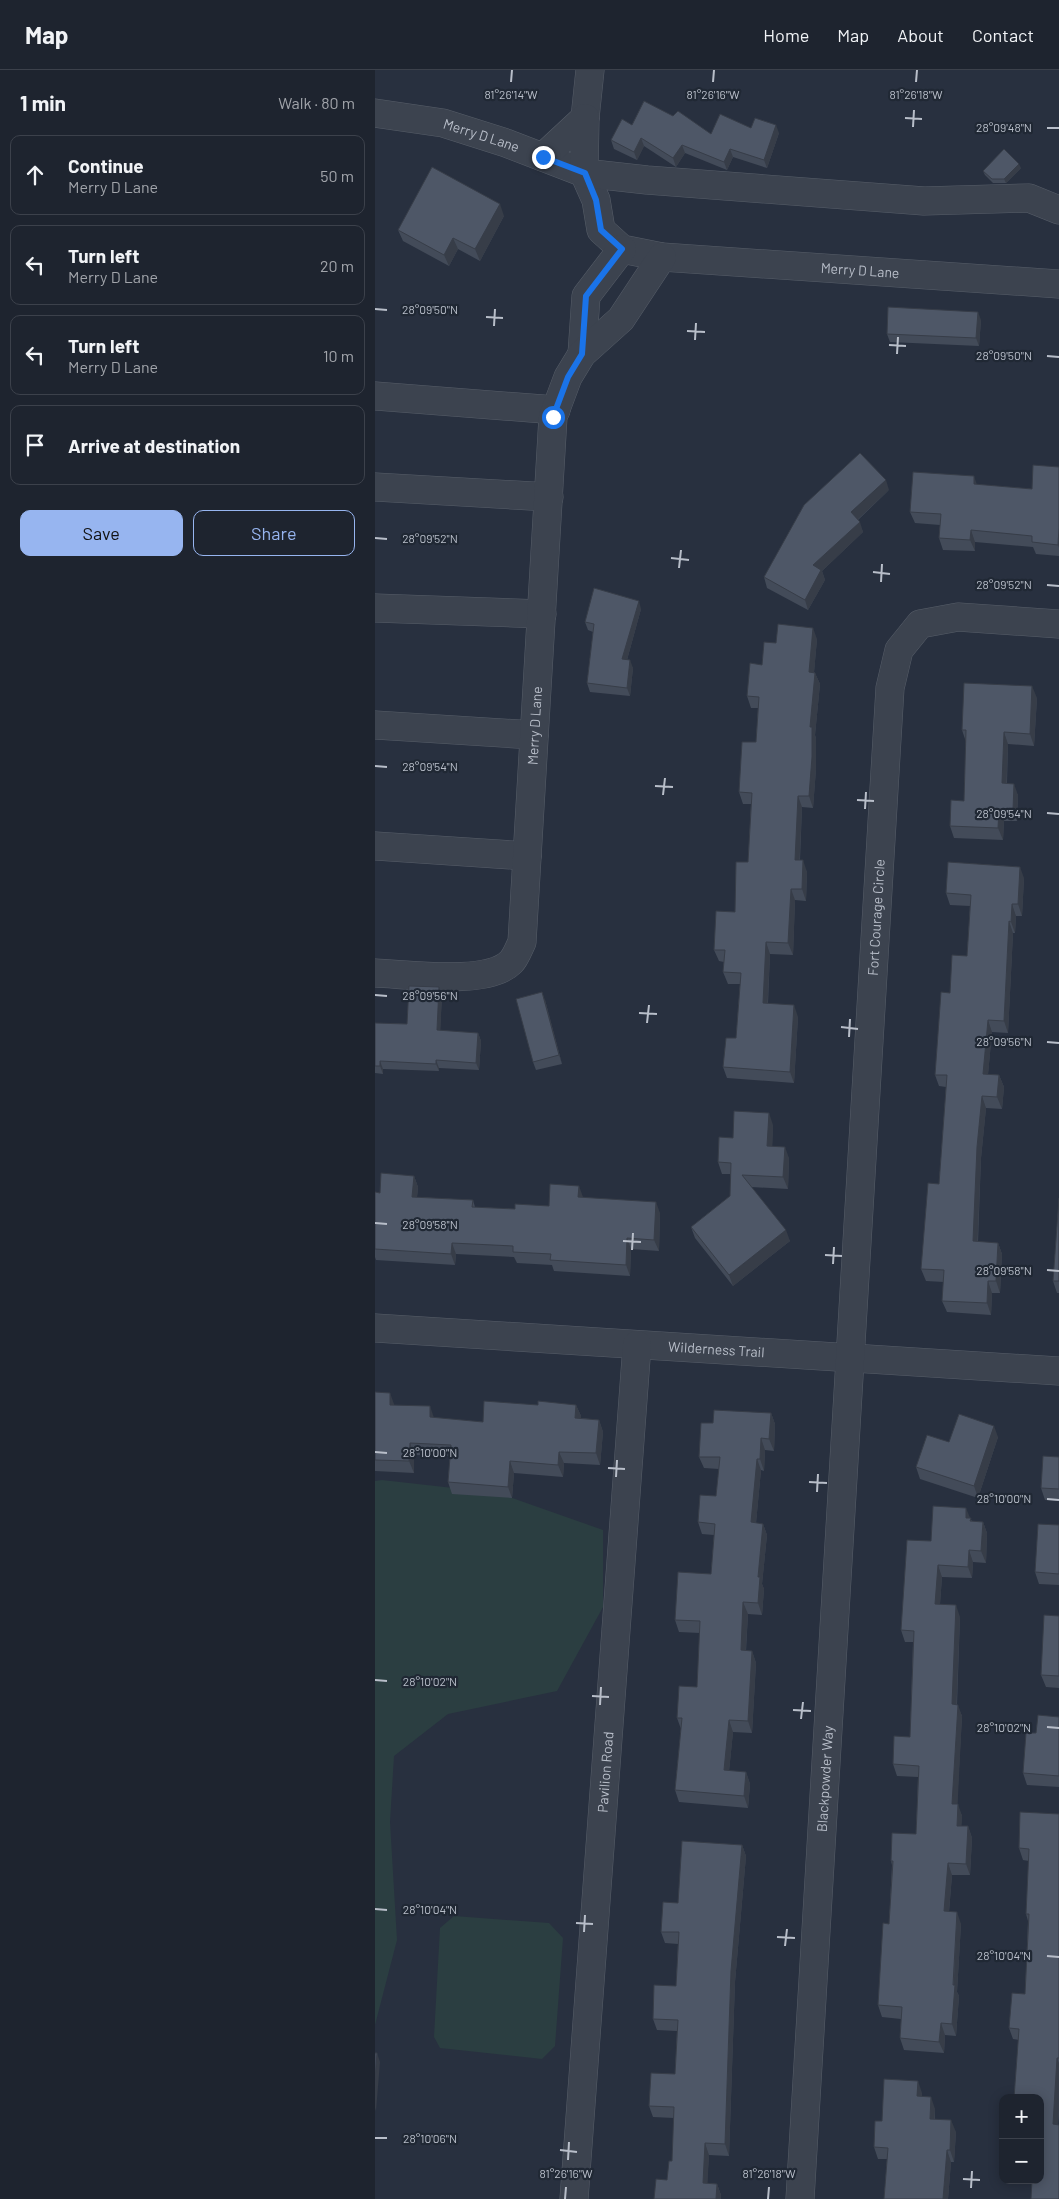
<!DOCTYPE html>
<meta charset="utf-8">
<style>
:root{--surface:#1e242f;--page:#262c37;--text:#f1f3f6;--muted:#a1a4aa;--line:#3c414b;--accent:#97b5f0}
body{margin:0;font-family:Barlow,sans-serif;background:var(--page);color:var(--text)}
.controls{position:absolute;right:15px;bottom:15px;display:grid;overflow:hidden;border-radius:10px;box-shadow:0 2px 12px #0003}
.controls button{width:45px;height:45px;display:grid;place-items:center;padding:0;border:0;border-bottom:1px solid var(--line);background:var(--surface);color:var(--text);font:25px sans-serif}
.stop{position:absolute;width:15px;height:15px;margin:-11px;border:4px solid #1a73e8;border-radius:50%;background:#fff}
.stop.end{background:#1a73e8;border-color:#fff;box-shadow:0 1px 5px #0008}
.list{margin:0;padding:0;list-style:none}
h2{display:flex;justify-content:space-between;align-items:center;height:65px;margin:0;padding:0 20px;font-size:21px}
h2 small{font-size:16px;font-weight:400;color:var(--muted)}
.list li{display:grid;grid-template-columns:32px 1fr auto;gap:15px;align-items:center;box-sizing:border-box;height:80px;margin:0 10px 10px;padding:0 10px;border:1px solid var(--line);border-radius:10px}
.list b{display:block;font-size:19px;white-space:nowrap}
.list p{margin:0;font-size:16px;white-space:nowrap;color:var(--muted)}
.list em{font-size:16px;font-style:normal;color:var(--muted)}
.actions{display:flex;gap:10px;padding:15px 20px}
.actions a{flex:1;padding:11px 0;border:1px solid var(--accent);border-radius:10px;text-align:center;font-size:18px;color:var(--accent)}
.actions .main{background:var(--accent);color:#111}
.icon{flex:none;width:28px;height:28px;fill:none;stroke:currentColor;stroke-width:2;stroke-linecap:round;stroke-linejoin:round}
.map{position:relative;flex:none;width:684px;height:2129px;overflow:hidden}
header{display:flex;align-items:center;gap:30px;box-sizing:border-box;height:70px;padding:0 25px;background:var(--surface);border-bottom:1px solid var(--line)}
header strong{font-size:24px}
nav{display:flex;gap:28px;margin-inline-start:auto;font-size:18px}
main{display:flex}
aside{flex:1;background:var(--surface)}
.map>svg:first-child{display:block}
</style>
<header>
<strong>Map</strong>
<nav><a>Home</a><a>Map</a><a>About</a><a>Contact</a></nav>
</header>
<main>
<aside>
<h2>1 min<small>Walk · 80 m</small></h2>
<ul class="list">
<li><svg class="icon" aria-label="ahead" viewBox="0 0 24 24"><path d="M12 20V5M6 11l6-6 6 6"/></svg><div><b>Continue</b><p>Merry D Lane</p></div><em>50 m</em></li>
<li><svg class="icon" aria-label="left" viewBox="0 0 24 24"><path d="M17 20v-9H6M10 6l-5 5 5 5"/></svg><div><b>Turn left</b><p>Merry D Lane</p></div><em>20 m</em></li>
<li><svg class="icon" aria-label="left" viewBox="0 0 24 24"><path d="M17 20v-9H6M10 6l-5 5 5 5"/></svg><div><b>Turn left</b><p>Merry D Lane</p></div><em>10 m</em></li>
<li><svg class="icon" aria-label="arrive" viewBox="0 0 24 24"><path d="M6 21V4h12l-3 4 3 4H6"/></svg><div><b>Arrive at destination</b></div></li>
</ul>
<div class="actions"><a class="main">Save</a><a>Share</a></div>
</aside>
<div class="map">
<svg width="684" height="2129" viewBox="0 0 684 2129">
<rect width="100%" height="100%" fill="#28303f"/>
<!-- green -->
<path fill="#2b3e41" d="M7,1410L123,1423L228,1460V1537L182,1621L73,1644L19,1686L15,1752L22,1870L0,1955V1411Z
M79,1846L174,1853L188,1868L180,1976L167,1989L65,1978L59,1967L65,1858Z"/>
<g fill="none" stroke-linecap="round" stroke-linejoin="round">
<!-- minor casing -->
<g stroke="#575e69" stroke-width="29">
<g id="minor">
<path id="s1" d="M0,43L68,53L131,73L209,103L221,130L226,160L247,179L287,187L684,214"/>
<path d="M210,48L215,0"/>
<path d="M168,87L210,48L209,103L272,110L549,131L654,128L684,140"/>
<path d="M207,284L211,226L247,179"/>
<path d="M0,326L181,340"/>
<path d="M0,417L174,427"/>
<path d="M0,538L167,544"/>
<path d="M0,655L159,665"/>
<path d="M0,776L152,786"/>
<path id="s2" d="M0,903C32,904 113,916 136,892C141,887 144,878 147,872L178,347L193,307L207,284L246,249L287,187"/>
<path id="s3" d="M0,1258L684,1301"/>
<path id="s4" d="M199,2129L262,1275"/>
<path id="s5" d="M425,2129L515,618L524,580L545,554L583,547L684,554"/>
</g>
</g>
<!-- minor -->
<use href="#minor" stroke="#3c434f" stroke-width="28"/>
</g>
<!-- wall -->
<path fill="#434b59" d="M298,46L336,64L376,58L404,63L392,98L358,87L352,100L310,83L301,97L269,76L262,90L239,79L236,70L257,55Z
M646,98L631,113H618L610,105L608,101Z
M129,146L105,191L83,179L74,196L28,171L23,160Z
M606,250L604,276L515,272L512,264Z
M684,397V486L661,484L658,477L600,472V481L568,480L564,468L565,455L540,453L535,442L602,415L657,419Z
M514,420L483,450L488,462L447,501L450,510L433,540L392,518L389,507Z
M266,539L252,590L258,598L255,626L215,622L212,613L218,562L213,560L210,552Z
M442,569L439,602L440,603L445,614L440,665L441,669V699L438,738L427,737L425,790L432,802L431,831L420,830L418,885L395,884L393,933L423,947L419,1013L352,1008L348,997L361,968L365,914H353L348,902L349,892L344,891L339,880L360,842L373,792L376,734H368L364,722L381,672L383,638H376L372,626L387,595L401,573Z
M662,628L659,676L633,674L632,713L643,725L642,751H629L628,770L579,768L575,756L589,731L591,672L587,660Z
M649,808L647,846H641L640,863H638L633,963L617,962L613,1004L624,1005L629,1017L627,1039L611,1038L606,1088L603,1172L623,1173L627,1184L625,1223H617L616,1245L572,1242L567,1231L569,1212L551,1211L546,1199L564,1114L571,1017L564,1016L560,1005L575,923L592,886L595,836L575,835L571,823Z
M64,917L67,925L65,961L103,963L106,971L104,1000L64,998V1001L8,999V1004L0,1003V953L32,954Z
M170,930L187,994L161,1000L158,992Z
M398,1055L397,1076L414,1088L413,1119L376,1117L415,1171L358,1216L320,1168L316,1157L355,1126V1104H347L343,1092L358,1068Z
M39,1106L43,1117L42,1127L98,1130L100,1137L140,1139L174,1136L208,1127L285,1143L284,1181L256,1179L255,1206L179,1201L177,1195L142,1193L139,1187L81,1184L80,1195L1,1190L0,1187V1122L5,1123Z
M684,1128V1223H682L678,1211Z
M0,1322L19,1335L59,1348L108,1352L163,1335H201L206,1346V1348L224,1350L228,1362L225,1395L189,1393L188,1407L139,1403L137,1428L77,1424L73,1412L75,1386L39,1385V1403L0,1401Z
M396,1343L400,1354L399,1381L390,1380L389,1401L386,1400L381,1453L388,1454L392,1465L387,1514L389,1519L387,1545L373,1544L371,1581H377L381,1593L377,1663L358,1662L354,1701L371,1702L375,1714L373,1738L304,1732L300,1720L306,1659L302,1648L322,1617L325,1563L304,1562L300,1550L336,1504L339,1465L327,1464L323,1452L341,1426L344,1399L329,1398L324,1387L338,1353Z
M623,1367L603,1428L545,1409L541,1397L574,1372Z
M684,1387V1431L670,1430L666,1418Z
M595,1448L597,1451L608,1452L612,1463L611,1493L598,1492L597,1508L567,1507L565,1534L585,1547L582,1635L587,1646L582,1734L587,1746L586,1756H593L597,1768L595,1805H577L574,1842L586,1854L582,1922L584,1926L581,1966L570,1965L569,1983L529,1980L525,1968L526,1949L507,1947L503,1935L514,1854L517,1795L516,1791L541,1764L543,1707L522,1706L518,1694L535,1667L538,1572H530L526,1560L556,1471Z
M684,1455V1515L664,1514L660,1502Z
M684,1546V1618L671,1617L666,1605Z
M684,1647V1717L652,1715L648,1703Z
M684,1744V2040L683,2055L665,2110L644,1970L638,1969L634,1958L650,1924L653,1851L651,1844L654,1791L648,1790L644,1778Z
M367,1775L371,1786L360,1912L354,2086L334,2085L332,2113L342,2114L346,2125V2129H279L292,2110L297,2091L299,2048L278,2047L274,2036L300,2004L302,1961L282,1960L278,1949L301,1916L303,1874L290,1873L286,1862L303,1833Z
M547,2023V2027L560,2039V2049L581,2062L579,2092H576L573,2129H509L512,2089H503L499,2077L507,2051Z"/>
<!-- shaded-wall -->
<path fill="#373d48" d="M401,55L404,63L392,98L389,90Z
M266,68L269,76L262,90L259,82Z
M307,75L310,83L301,97L298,88Z
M355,79L358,87L352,100L349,92Z
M644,94L646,98L631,113L629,109Z
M125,134L129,146L105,191L100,179Z
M78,168L83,179L74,196L69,185Z
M603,242L606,250L604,276L601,268Z
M599,406L603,418L599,414Z
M511,410L514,420L480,452L476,442Z
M485,452L488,462L447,501L450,510L433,540L430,530L438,495Z
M684,458V478L683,475Z
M596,460L600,472V481L595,470Z
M264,531L266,539L250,597L247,589Z
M438,558L442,569L438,614L434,602Z
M255,590L258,598L255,626L252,618Z
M440,603L445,614L440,665L441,669V699L438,738L434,726L435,657Z
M657,616L662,628L659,676L655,664Z
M629,662L633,674L631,725L627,713Z
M639,714L643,725L642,751L638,740Z
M423,726L427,737L424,802L420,790Z
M624,739L629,751L628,770L623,758Z
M428,790L432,802L431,831L427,819Z
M645,797L649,808L647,846L643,834Z
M416,819L420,830L418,885L413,873Z
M637,834L641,846L640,863L636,852Z
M634,851L638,863L633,963L629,951Z
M391,872L395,884L392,944L388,933Z
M64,917L67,925L65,968L62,960Z
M167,922L170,930L187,994L184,985Z
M419,935L423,947L419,1013L415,1002Z
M613,950L617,962L612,1016L608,1004Z
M103,963L106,971L104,1000L101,993Z
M61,990L64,998V1001L61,994Z
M5,991L8,999V1004L5,996Z
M624,1005L629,1017L627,1039L622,1027Z
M607,1026L611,1038L606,1088L602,1183L598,1171L602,1077Z
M394,1043L398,1055L397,1087L392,1076Z
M410,1077L414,1088L413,1119L408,1107Z
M39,1106L43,1117L41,1138L37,1127Z
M204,1116L208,1127H203Z
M281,1132L285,1143L284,1181L279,1170Z
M411,1160L415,1171L358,1216L354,1205Z
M252,1168L256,1179L255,1206L251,1195Z
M77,1173L81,1184L80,1195L76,1184Z
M623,1173L627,1184L625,1223L621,1211Z
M613,1211L617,1223L616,1245L612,1233Z
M15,1323L19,1334V1346L15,1335Z
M201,1335L206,1346L205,1360L200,1348Z
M55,1336L59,1348L55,1347Z
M396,1343L400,1354L399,1381L394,1369Z
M224,1350L228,1362L225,1395L221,1383Z
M619,1356L623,1367L603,1428L599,1416Z
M386,1368L390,1380L389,1401L385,1389Z
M35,1373L39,1385V1403L34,1391Z
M184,1382L189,1393L188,1407L183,1395Z
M382,1389L386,1400L380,1464L376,1452Z
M135,1391L139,1403L137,1428L133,1417Z
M591,1438L600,1460L591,1448Z
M608,1452L612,1463L611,1493L606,1481Z
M388,1454L392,1465L387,1514L389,1519L387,1545L383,1533V1507Z
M594,1480L598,1492L597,1508L593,1497Z
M563,1495L567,1507L564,1546L560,1534Z
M368,1532L373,1544L370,1592L366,1580Z
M581,1535L585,1547L581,1646L577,1634Z
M377,1581L381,1593L377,1663L373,1651Z
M583,1635L587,1646L582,1746L577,1734Z
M354,1650L358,1662L353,1712L349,1700Z
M371,1702L375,1714L373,1738L369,1726Z
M583,1734L587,1746L586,1767L582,1756Z
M593,1756L597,1768L595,1805L591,1794Z
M367,1775L371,1786L360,1912L354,2086L350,2074L356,1901Z
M573,1793L577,1805L573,1853L569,1841Z
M582,1842L586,1854L582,1922L584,1926L581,1966L577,1954Z
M566,1953L570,1965L569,1983L564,1972Z
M2,1983L5,1992L1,2041L0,2038V2010Z
M682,1988L684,1993V2040L682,2066L678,2054Z
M543,2011L547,2023V2038L542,2026Z
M556,2027L560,2039L559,2061L555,2049Z
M576,2050L581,2062L579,2092L575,2080Z
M330,2073L334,2085L332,2124L328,2113Z
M572,2080L576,2092L573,2129H568Z
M342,2114L346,2125V2129H341Z"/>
<!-- building -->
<path fill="#4e5767" stroke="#373d48" d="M269,31L298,46L303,41L336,64L345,44L376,58L380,48L401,55L389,90L355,79L349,92L307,75L298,88L266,68L259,82L236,70L247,49L257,55Z
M629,79L644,94L629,109H617L608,101Z
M57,97L125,134L100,179L78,168L69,185L23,160Z
M513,237L603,242L601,268L512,264Z
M485,383L511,410L476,442L485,452L438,495L446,500L430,530L389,507L429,435Z
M658,395L684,397V458L683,475L657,472V466L596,460L595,470L564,468L566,444L535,442L538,402L599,406V414L657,419Z
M219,518L264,531L247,589L255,590L252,618L212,613L219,554L210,552Z
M403,554L438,558L434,602L440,603L435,657H437V687L434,726H423L420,790H428L427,819H416L413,873L391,872L388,933L419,935L415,1002L348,997L351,968H361L366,903L348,902L350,880H339L341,841L360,842L361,792H373L377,723L364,722L367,672H381L384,627L372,626L375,593L387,595L389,572L401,573Z
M589,613L657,616L655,664L629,662L627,713L639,714L638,740L624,739L623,758L575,756L576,730L589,731L591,660H587Z
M573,792L645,797L643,834H637L636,852L634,851L629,951L613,950L608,1004L624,1005L622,1027L607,1026L602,1077L598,1171L623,1173L621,1211H613L612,1233L567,1231L569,1200L546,1199L553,1113L564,1114L572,1005H560L566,922L575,923L577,885L592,886L596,825L571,823Z
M34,916L64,917L62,960L103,963L101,993L61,990V994L5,991V996H0V953L32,954Z
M167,922L184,985L158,992L141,929Z
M359,1041L394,1043L392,1076L410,1077L408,1107L367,1105L411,1160L354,1205L316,1157L355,1126L356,1093L343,1092L344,1067L358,1068Z
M6,1103L39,1106L37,1127L98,1130L97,1137L140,1139V1134L174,1136L175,1114L204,1116L203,1127L281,1132L279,1170L252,1168L251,1195L175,1190L176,1184L138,1182V1176L77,1173L76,1184L0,1179V1122L5,1123Z
M684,1128V1211H678Z
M0,1322L15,1323V1335L55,1336V1347L108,1352L109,1331L163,1335V1331L201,1335L200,1348L224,1350L221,1383L184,1382L183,1395L135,1391L133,1417L73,1412L76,1375L35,1373L34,1391L0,1390Z
M339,1340L396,1343L394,1369L386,1368L385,1389H382L376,1452L388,1454L383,1507H385L383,1533L368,1532L366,1580L377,1581L373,1651L354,1650L349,1700L371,1702L369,1726L300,1720L307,1648H302L304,1616L322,1617L325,1551L300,1550L303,1502L336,1504L340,1454L323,1452L325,1425L341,1426L345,1387H324L326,1353H338Z
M584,1344L619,1356L599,1416L541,1397L552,1365L574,1372Z
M668,1386L684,1387V1419L666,1418Z
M558,1436L591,1438V1448H596L595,1451L608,1452L606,1481L594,1480L593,1497L563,1495L560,1534L581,1535L577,1634L583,1635L577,1734H583L582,1756H593L591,1794L573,1793L569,1841L582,1842L578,1915H580L577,1954L566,1953L564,1972L525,1968L527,1937L503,1935L508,1853L514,1854L518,1791H516L517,1763L541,1764L544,1696L518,1694L519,1666L535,1667L539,1561L526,1560L532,1470L556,1471Z
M663,1454L684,1455V1504L660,1502Z
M669,1545L684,1546V1606L666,1605Z
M663,1645L684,1647V1706L648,1703L651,1663H661Z
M645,1742L684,1744V1988H682L678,2054L684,2055V2129H656L657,2110H665V2028H639L644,1959L634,1958L637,1923L650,1924L654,1844H651L654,1779L644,1778Z
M307,1771L367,1775L356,1901L350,2074L330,2073L328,2113L342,2114L341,2129H279L281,2109L292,2110L294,2091H297L299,2037L274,2036L276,2003L300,2004L303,1950L278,1949L279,1915L301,1916L304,1862H286L288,1832L303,1833Z
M0,1983H2L0,2010Z
M509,2009L543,2011L542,2026L556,2027L555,2049L576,2050L575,2080H572L568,2129H509L513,2078L499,2077L500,2051H507Z"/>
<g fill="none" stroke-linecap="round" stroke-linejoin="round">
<!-- route -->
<path stroke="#1a73e8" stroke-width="6" d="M168,87L210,103L221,130L226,160L247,179L211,226L207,284L193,307L178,347"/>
</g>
<!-- ticks -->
<path fill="none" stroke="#b8bec9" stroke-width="2" d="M136,12L137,0M338,12L339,0M541,12L542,0M530,48L547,49M538,57L539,40M672,58H684M0,239L12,240M111,247L128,248M119,256L120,239M312,261L330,262M320,270L321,253M514,275L531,276M522,284L523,267M672,286L684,287M0,468L12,469M296,488L314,490M304,498L306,480M498,502L515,504M506,512L507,494M672,515L684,516M0,696L12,697M280,716L298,717M288,725L290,708M482,730L499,731M490,739L491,722M672,743L684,744M0,925L12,926M264,943L282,944M272,953L274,935M466,957L483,959M474,967L475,949M672,972L684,973M0,1153L12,1154M248,1171L266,1172M257,1180L258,1163M450,1185L467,1186M458,1194L459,1177M672,1200L684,1201M0,1382L12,1383M233,1398L250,1399M241,1407L242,1390M434,1412L452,1413M442,1422L443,1404M672,1429L684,1430M0,1610L12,1611M217,1626L234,1627M225,1635L226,1617M418,1640L436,1641M426,1649L428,1632M672,1657L684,1658M0,1839L12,1840M201,1853L218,1854M209,1862L210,1845M402,1867L420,1868M410,1876L412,1859M672,1886L684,1887M0,2068H12M185,2080L202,2082M193,2090L194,2072M588,2109L605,2110M596,2118L597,2101M190,2129L191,2117M393,2129L394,2117"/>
<g text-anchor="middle" stroke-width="4.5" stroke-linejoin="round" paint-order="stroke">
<!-- street labels -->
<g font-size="14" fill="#b8bec9" stroke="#202834">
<text dy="5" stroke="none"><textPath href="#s1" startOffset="109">Merry D Lane</textPath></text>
<text dy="5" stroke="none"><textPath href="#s1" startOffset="546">Merry D Lane</textPath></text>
<text dy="5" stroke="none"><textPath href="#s2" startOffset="379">Merry D Lane</textPath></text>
<text dy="5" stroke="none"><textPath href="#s5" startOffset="1284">Fort Courage Circle</textPath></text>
<text dy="5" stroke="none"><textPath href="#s3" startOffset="342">Wilderness Trail</textPath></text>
<text dy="5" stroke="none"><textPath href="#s4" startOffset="428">Pavilion Road</textPath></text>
<text dy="5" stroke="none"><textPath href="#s5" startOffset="421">Blackpowder Way</textPath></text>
</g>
</g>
<g font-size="12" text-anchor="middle" fill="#b8bec9" stroke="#202834" stroke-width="4.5" stroke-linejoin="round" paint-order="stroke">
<text x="136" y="29">81°26'14"W</text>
<text x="338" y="29">81°26'16"W</text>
<text x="541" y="29">81°26'18"W</text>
<text x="629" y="62">28°09'48"N</text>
<text x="55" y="244">28°09'50"N</text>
<text x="629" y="290">28°09'50"N</text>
<text x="55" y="473">28°09'52"N</text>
<text x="629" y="519">28°09'52"N</text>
<text x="55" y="701">28°09'54"N</text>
<text x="629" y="748">28°09'54"N</text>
<text x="55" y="930">28°09'56"N</text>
<text x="629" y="976">28°09'56"N</text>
<text x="55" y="1159">28°09'58"N</text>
<text x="629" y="1205">28°09'58"N</text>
<text x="55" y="1387">28°10'00"N</text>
<text x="629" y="1433">28°10'00"N</text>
<text x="55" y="1616">28°10'02"N</text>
<text x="629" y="1662">28°10'02"N</text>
<text x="55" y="1844">28°10'04"N</text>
<text x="629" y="1890">28°10'04"N</text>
<text x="55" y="2073">28°10'06"N</text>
<text x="191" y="2108">81°26'16"W</text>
<text x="394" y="2108">81°26'18"W</text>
</g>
</svg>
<div class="controls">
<button>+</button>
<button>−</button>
</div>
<div class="stop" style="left:178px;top:347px"></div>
<div class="stop end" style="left:168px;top:87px"></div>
</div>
</main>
